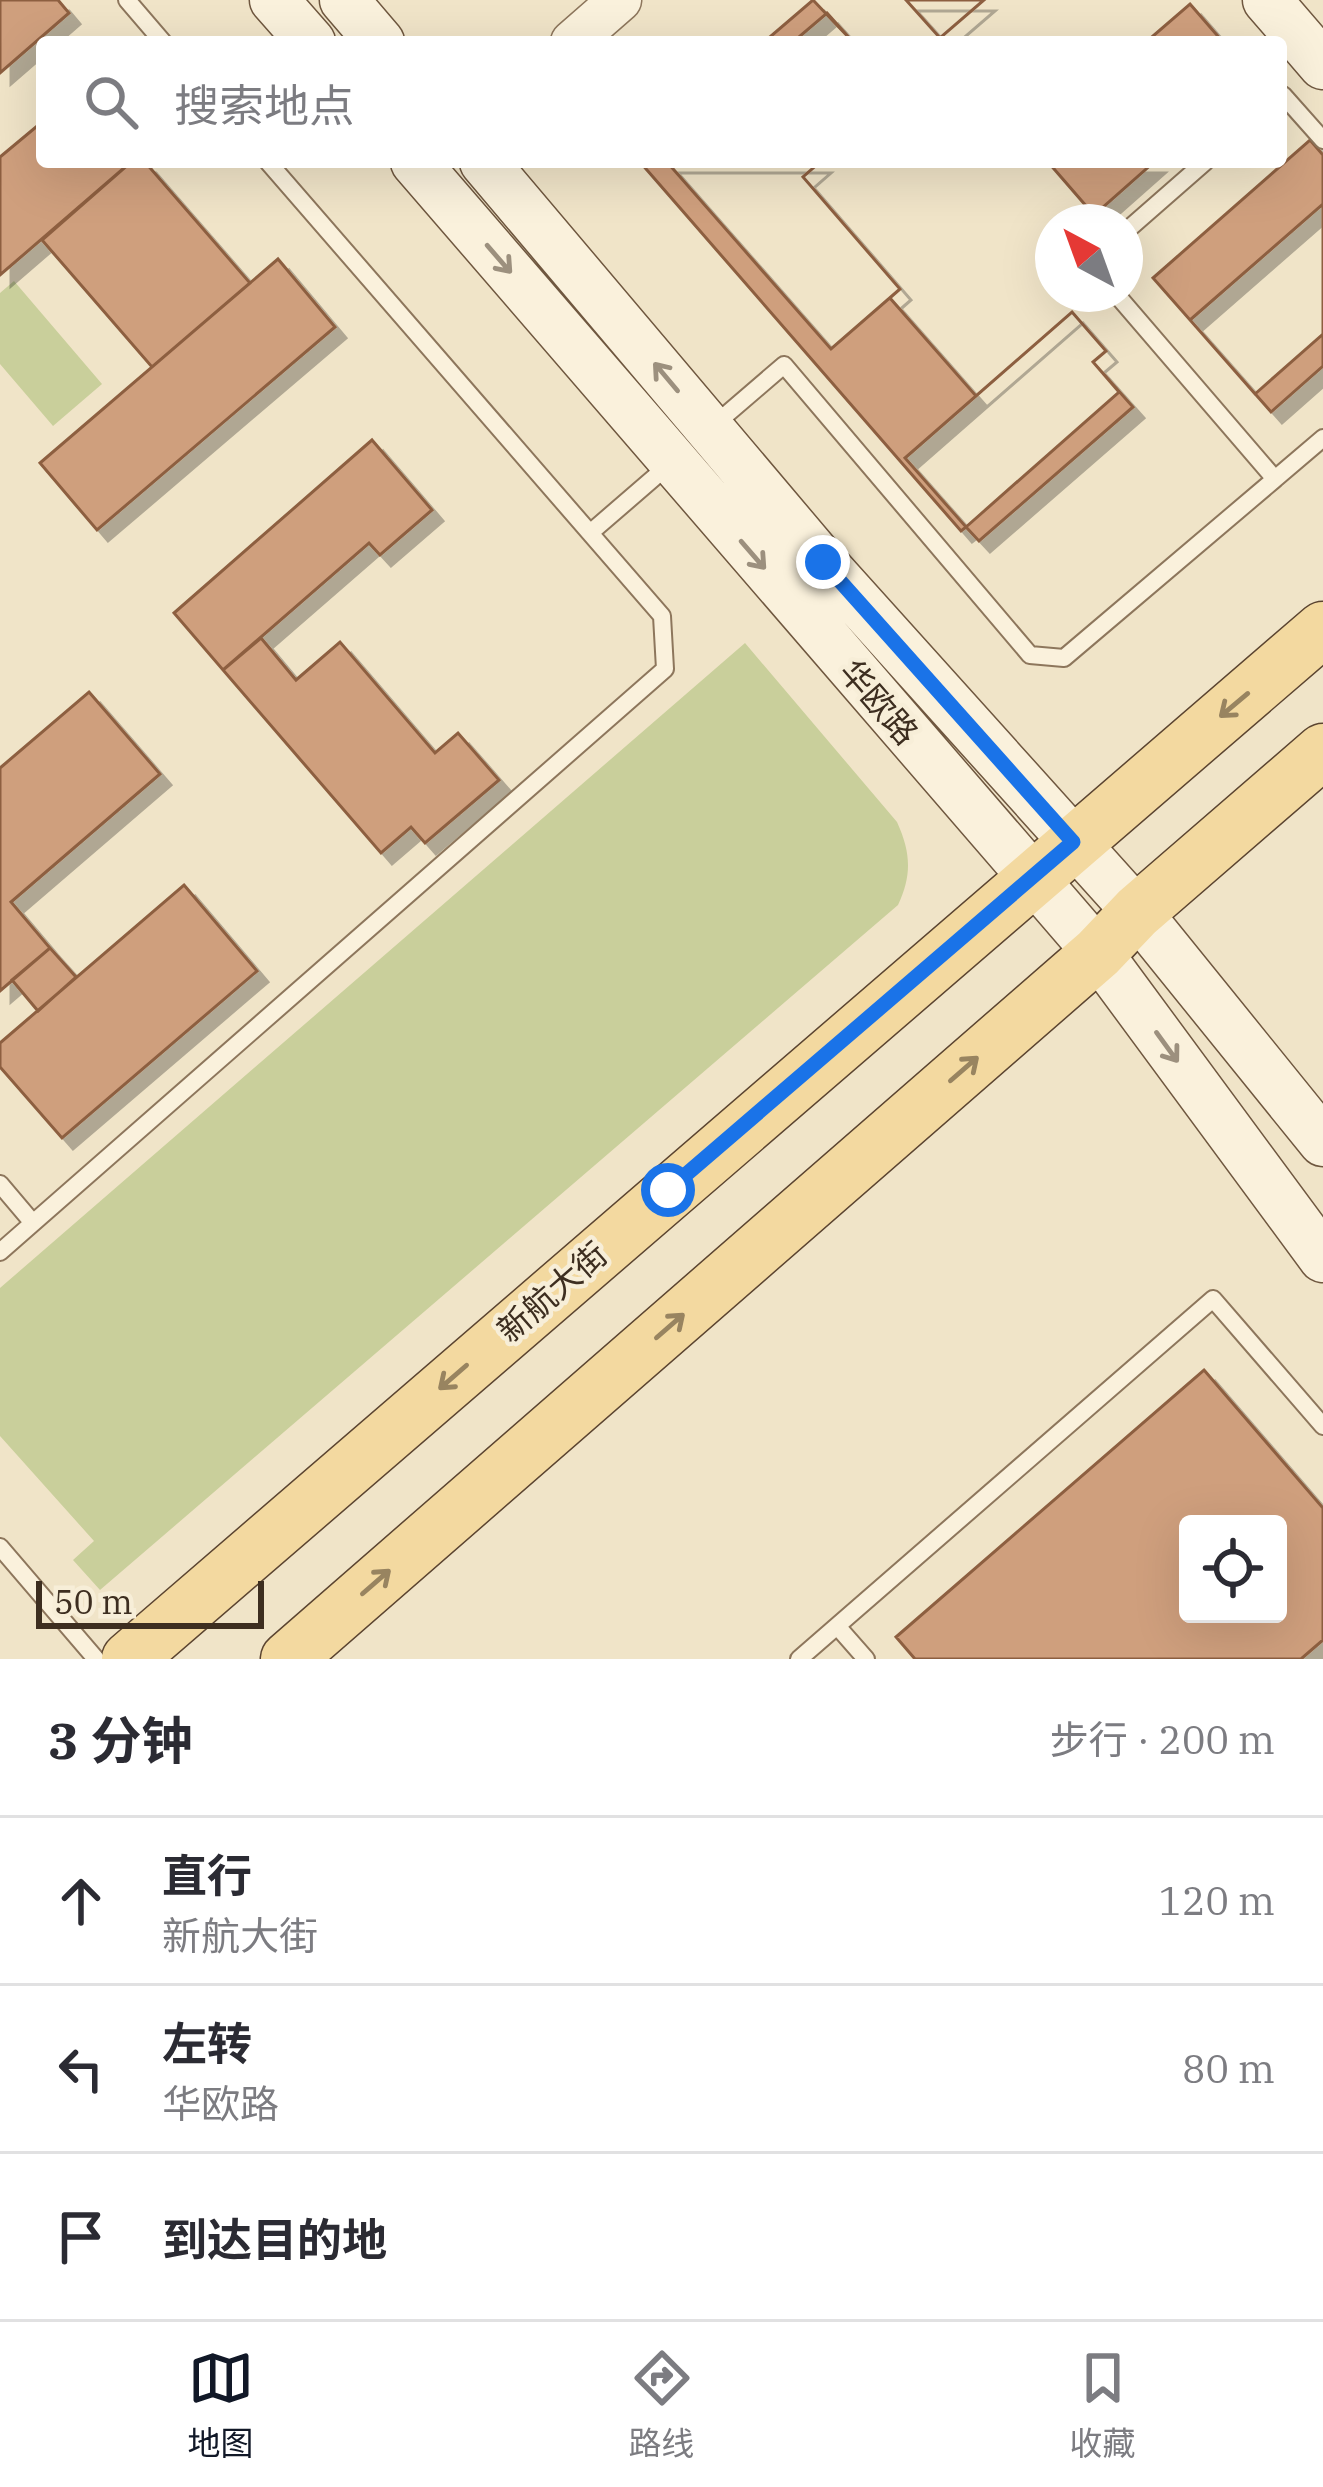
<!DOCTYPE html>
<html lang="zh">
<meta charset="utf-8">
<style>
:root{--surface:#fff;--page:#f7f7f7;--text:#2b2b33;--muted:#7c7c81;--line:#e1e1e2;--accent:#111827}
body{margin:0;font-family:"IBM Plex Serif","Noto Sans SC",serif;background:var(--page);color:var(--text)}
.controls{position:absolute;right:36px;bottom:36px;display:grid;overflow:hidden;border-radius:12px;box-shadow:0 12px 48px #0002}
.controls button{width:108px;height:108px;display:grid;place-items:center;padding:0;border:0;border-bottom:3px solid var(--line);background:var(--surface);color:var(--text);font:60px sans-serif}
.compass{position:absolute;left:1035px;top:204px;width:108px;height:108px;border-radius:50%;background:var(--surface);box-shadow:0 12px 48px #0002;rotate:319deg}
.scale{position:absolute;left:36px;bottom:30px;width:228px;box-sizing:border-box;padding-left:12px;border:6px solid #3d2e20;border-top:0;font-size:33px;line-height:42px;white-space:nowrap;color:#3d2e20;-webkit-text-stroke:9px #f7eed8;paint-order:stroke}
.stop{position:absolute;width:36px;height:36px;margin:-27px;border:9px solid #1a73e8;border-radius:50%;background:#fff}
.stop.end{background:#1a73e8;border-color:#fff;box-shadow:0 3px 12px #0008}
.list{margin:0;padding:0;list-style:none}
h2{display:flex;justify-content:space-between;align-items:center;height:156px;margin:0;padding:0 48px;font-size:51px}
h2 small{font-size:39px;font-weight:400;color:var(--muted)}
.list li{display:grid;grid-template-columns:78px 1fr auto;gap:36px;align-items:center;box-sizing:border-box;height:168px;padding:0 48px;border-top:3px solid var(--line)}
.list b{display:block;font-size:45px;white-space:nowrap}
.list p{margin:0;font-size:39px;white-space:nowrap;color:var(--muted)}
.list em{font-size:39px;font-style:normal;color:var(--muted)}
.icon{flex:none;width:66px;height:66px;fill:none;stroke:currentColor;stroke-width:2;stroke-linecap:round;stroke-linejoin:round}
.map{position:relative;flex:none;width:1323px;height:1659px;overflow:hidden}
.search{position:absolute;background:var(--surface);box-shadow:0 12px 48px #0002;left:36px;right:36px;top:36px;height:132px;display:flex;align-items:center;gap:30px;box-sizing:border-box;padding:0 42px;border-radius:12px;color:var(--muted);font-size:45px}
.sheet{height:660px;background:var(--surface)}
nav{display:flex;justify-content:space-around;align-items:center;box-sizing:border-box;height:168px;border-top:3px solid var(--line);background:var(--surface);font-size:33px;color:var(--muted)}
nav a{display:grid;justify-items:center;gap:6px}
nav .on{color:var(--accent)}
.map>svg:first-child{display:block}
</style>
<div class="map">
<svg width="1323" height="1659" viewBox="0 0 1323 1659">
<defs>
<filter id="shadow"><feDropShadow dx="11" dy="11" stdDeviation="0" flood-color="#0004"/></filter>
</defs>
<rect width="100%" height="100%" fill="#f0e4c8"/>
<!-- green -->
<path fill="#c9cf9b" d="M14,281L102,384L53,426L0,364V293Z
M745,643L897,822C911,853 912,875 898,905L100,1590L73,1560L94,1541L0,1436V1288Z"/>
<!-- building -->
<path fill="#cf9f7d" stroke="#8d5f41" stroke-width="3" fill-rule="evenodd" filter="url(#shadow)" d="M0,0H58L69,13L0,73Z
M813,0L853,42H764Z
M906,0H984L940,38Z
M906,0H984L940,38Z
M1190,4L1223,42H1146Z
M827,13L853,42H793Z
M42,122V162H131L0,275V157Z
M1310,140L1323,155V366L1271,412L1153,278Z
M131,162H145L250,283L152,367L42,240Z
M640,162H820L803,177L900,289L890,298L976,396L1072,312L1106,351L1093,362L1133,407L979,541L966,527L961,531Z
M667,162H820L803,177L900,289L831,349Z
M1048,162H1154L1094,215Z
M1323,204V334L1255,394L1190,320Z
M278,259L335,327L97,530L40,463Z
M1072,312L1106,351L1093,362L1119,392L966,527L905,458Z
M372,440L432,510L380,555L369,543L223,670L174,613Z
M261,638L296,680L340,642L435,753L458,733L499,780L425,843L411,827L381,853L223,670Z
M89,692L160,774L11,902L50,948L0,991V768Z
M184,885L257,971L62,1138L0,1067V1043Z
M50,948L76,977L38,1011L12,980Z
M1204,1370L1323,1508V1640L1301,1659H915L896,1637ZM1188,1524H1278V1614H1188Z"/>
<g fill="none" stroke-linecap="round" stroke-linejoin="round">
<!-- service casing -->
<g stroke="#8d765c" stroke-width="20">
<path id="service" d="M127,0L163,42
M1283,95L1323,140
M1125,232L1205,162
M1116,294L1275,479L1323,438
M713,426L784,365L1030,655L1064,658L1275,479
M590,533L671,463
M0,1184L33,1223
M0,1252L665,669L662,616L268,162
M0,1547L96,1659
M837,1626L866,1659
M799,1659L1213,1299L1323,1426"/>
</g>
<!-- tertiary casing -->
<g stroke="#8d765c" stroke-width="45">
<path id="tertiary" d="M572,42L620,0"/>
</g>
<!-- secondary casing -->
<g stroke="#6f573f" stroke-width="51">
<path id="secondary" d="M274,0L311,42
M344,0L380,42
M1267,0L1323,65
M415,162L1098,953L1323,1258
M484,162L823,563L1137,912L1323,1142"/>
</g>
<!-- primary casing -->
<g stroke="#5b4430" stroke-width="57">
<path id="primary" d="M129,1659L1323,629
M288,1659L1098,953L1137,912L1323,751"/>
</g>
<!-- service -->
<use href="#service" stroke="#faf1dc" stroke-width="16"/>
<!-- tertiary -->
<use href="#tertiary" stroke="#faf1dc" stroke-width="42"/>
<!-- secondary -->
<use href="#secondary" stroke="#faf1dc" stroke-width="48"/>
<!-- primary -->
<use href="#primary" stroke="#f3d9a0" stroke-width="54"/>
</g>
<!-- one-way arrows -->
<defs><path id="oneway-shaft" d="M-6 0H5M1.5-3L5.5 0L1.5 3" fill="none" stroke-width="1.6" stroke-linecap="round" stroke-linejoin="round" transform="scale(3)"/></defs>
<g stroke="#9c907e">
<use href="#oneway-shaft" transform="translate(499 259) rotate(49)"/>
<use href="#oneway-shaft" transform="translate(666 377) rotate(-130)"/>
<use href="#oneway-shaft" transform="translate(753 555) rotate(49)"/>
<use href="#oneway-shaft" transform="translate(1167 1047) rotate(54)"/>
</g>
<g stroke="#988460">
<use href="#oneway-shaft" transform="translate(1234 705) rotate(140)"/>
<use href="#oneway-shaft" transform="translate(964 1069) rotate(-41)"/>
<use href="#oneway-shaft" transform="translate(670 1326) rotate(-41)"/>
<use href="#oneway-shaft" transform="translate(453 1377) rotate(139)"/>
<use href="#oneway-shaft" transform="translate(376 1582) rotate(-41)"/>
</g>
<g fill="none" stroke-linecap="round" stroke-linejoin="round">
<!-- route -->
<path stroke="#1a73e8" stroke-width="15" d="M668,1190L1073,842L823,562"/>
</g>
<g text-anchor="middle" stroke-width="9" stroke-linejoin="round" paint-order="stroke">
<!-- street labels -->
<g font-size="33" fill="#3d2e20" stroke="#f7eed8">
<text transform="translate(879 702) rotate(49)" y="12">华欧路</text>
<text transform="translate(552 1292) rotate(-41)" y="12">新航大街</text>
</g>
</g>
</svg>
<div class="controls">
<button><svg class="icon" aria-label="locate" viewBox="0 0 24 24"><circle cx="12" cy="12" r="6"/><path d="M12 2v4M12 18v4M2 12h4M18 12h4"/></svg></button>
</div>
<svg class="compass" viewBox="-18 -18 36 36"><path d="M0-13l5 13h-10z" fill="#e53935"/><path d="M0 13l5-13h-10z" fill="#7c7c81"/></svg>
<div class="scale">50 m</div>
<div class="stop" style="left:668px;top:1190px"></div>
<div class="stop end" style="left:823px;top:562px"></div>
<div class="search"><svg class="icon" aria-label="search" viewBox="0 0 24 24"><circle cx="10" cy="10" r="6"/><path d="M15 15l6 6"/></svg>搜索地点</div>
</div>
<section class="sheet">
<h2>3 分钟<small>步行 · 200 m</small></h2>
<ul class="list">
<li><svg class="icon" aria-label="ahead" viewBox="0 0 24 24"><path d="M12 20V5M6 11l6-6 6 6"/></svg><div><b>直行</b><p>新航大街</p></div><em>120 m</em></li>
<li><svg class="icon" aria-label="left" viewBox="0 0 24 24"><path d="M17 20v-9H6M10 6l-5 5 5 5"/></svg><div><b>左转</b><p>华欧路</p></div><em>80 m</em></li>
<li><svg class="icon" aria-label="arrive" viewBox="0 0 24 24"><path d="M6 21V4h12l-3 4 3 4H6"/></svg><div><b>到达目的地</b></div></li>
</ul>
</section>
<nav>
<a class="on"><svg class="icon" aria-label="map" viewBox="0 0 24 24"><path d="M3 6l6-2 6 2 6-2v14l-6 2-6-2-6 2zM9 4v14M15 6v14"/></svg>地图</a>
<a><svg class="icon" aria-label="directions" viewBox="0 0 24 24"><path d="M12 3l9 9-9 9-9-9zM9 14v-3h6M13 9l2 2-2 2"/></svg>路线</a>
<a><svg class="icon" aria-label="saved" viewBox="0 0 24 24"><path d="M7 4h10v16l-5-4-5 4z"/></svg>收藏</a>
</nav>
